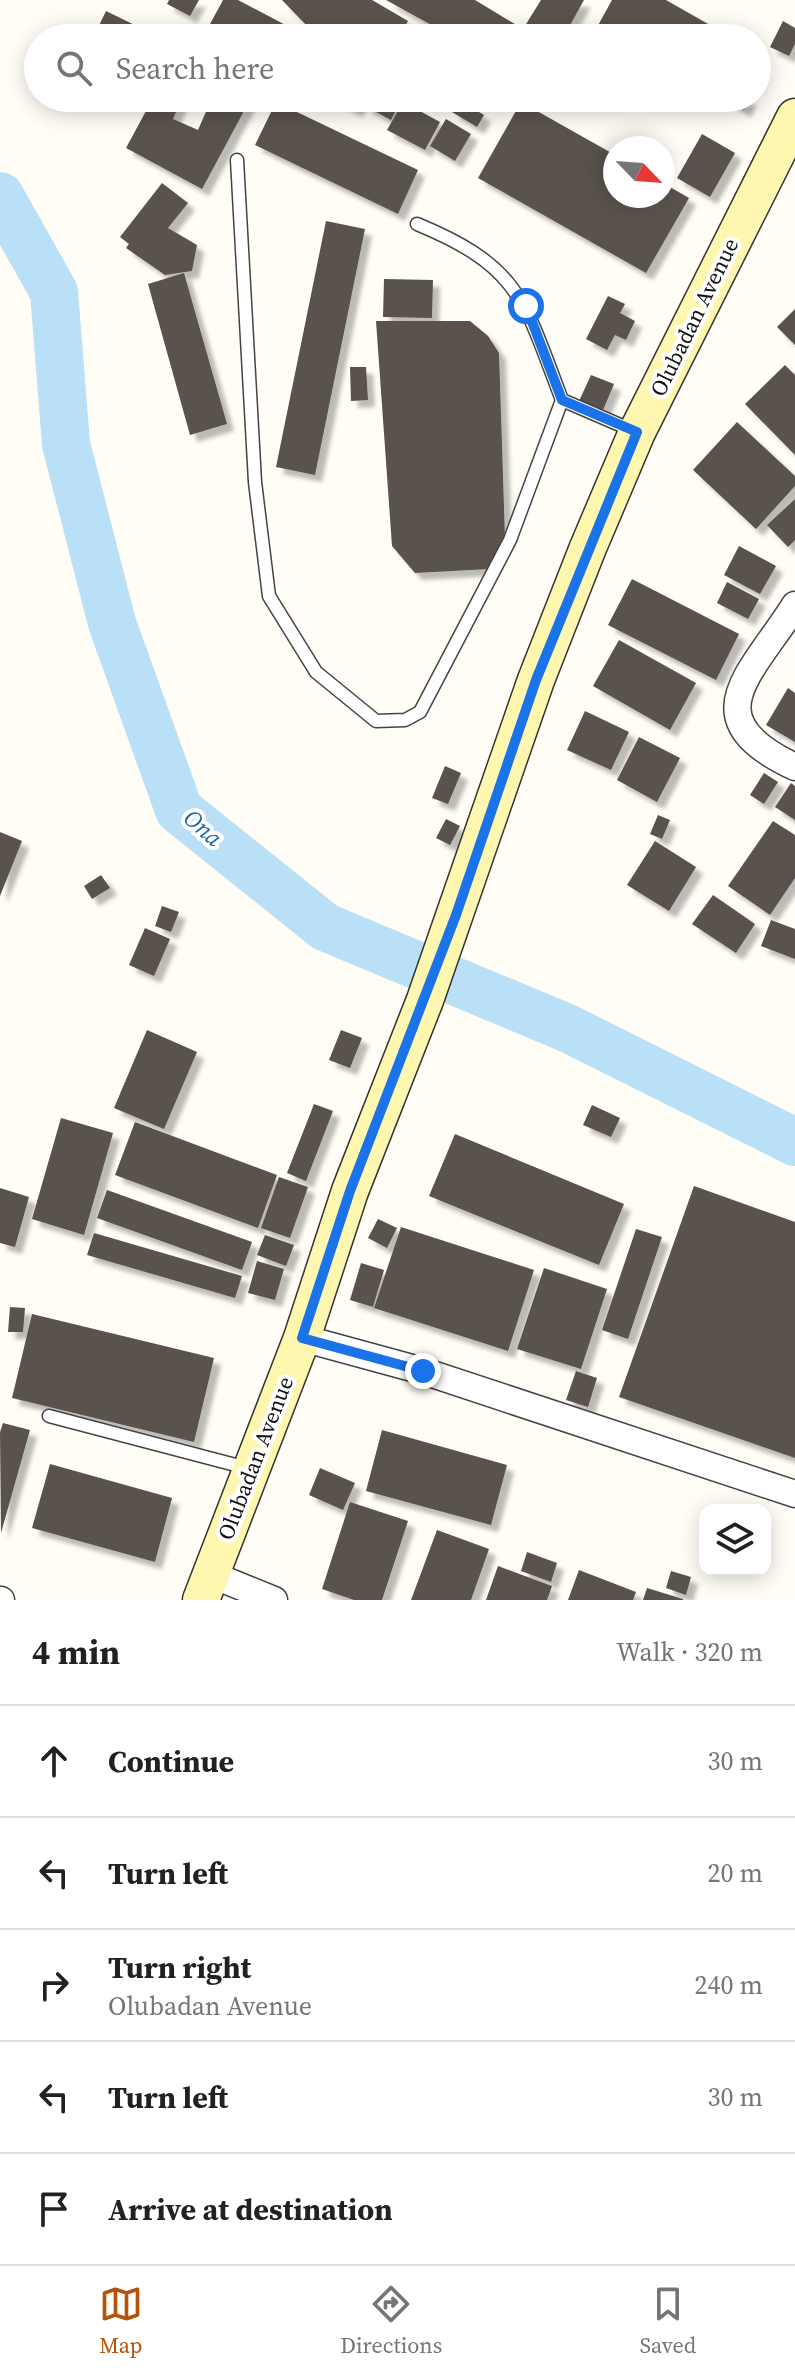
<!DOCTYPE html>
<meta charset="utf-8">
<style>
:root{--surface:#fff;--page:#f2f2f2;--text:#202124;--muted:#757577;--line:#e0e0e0;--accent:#b45309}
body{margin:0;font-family:"Source Serif 4",serif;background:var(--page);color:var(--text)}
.controls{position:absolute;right:24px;bottom:24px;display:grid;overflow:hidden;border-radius:16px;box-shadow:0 4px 20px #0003}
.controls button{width:72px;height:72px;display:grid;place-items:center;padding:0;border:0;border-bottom:2px solid var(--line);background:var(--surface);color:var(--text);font:40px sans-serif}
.compass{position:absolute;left:603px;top:136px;width:72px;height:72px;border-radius:50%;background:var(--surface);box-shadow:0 4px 20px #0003;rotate:115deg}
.stop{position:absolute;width:24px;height:24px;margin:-18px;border:6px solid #1a73e8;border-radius:50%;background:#fff}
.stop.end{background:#1a73e8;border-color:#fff;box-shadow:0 2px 8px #0008}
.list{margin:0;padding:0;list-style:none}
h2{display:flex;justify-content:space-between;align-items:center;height:104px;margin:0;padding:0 32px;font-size:34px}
h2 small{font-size:26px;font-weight:400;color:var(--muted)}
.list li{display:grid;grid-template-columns:52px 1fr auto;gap:24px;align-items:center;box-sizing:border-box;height:112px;padding:0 32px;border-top:2px solid var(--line)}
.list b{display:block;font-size:30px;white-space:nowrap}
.list p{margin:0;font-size:26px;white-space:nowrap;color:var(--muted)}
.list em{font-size:26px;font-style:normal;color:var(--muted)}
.icon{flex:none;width:44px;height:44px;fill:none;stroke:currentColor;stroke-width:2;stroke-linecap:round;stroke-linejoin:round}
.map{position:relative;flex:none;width:795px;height:1600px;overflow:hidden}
.search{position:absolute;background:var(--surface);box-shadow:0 4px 20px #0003;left:24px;right:24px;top:24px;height:88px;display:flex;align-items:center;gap:20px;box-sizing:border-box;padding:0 28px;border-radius:44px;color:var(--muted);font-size:30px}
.sheet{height:664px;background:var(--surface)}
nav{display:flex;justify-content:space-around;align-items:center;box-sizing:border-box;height:112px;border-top:2px solid var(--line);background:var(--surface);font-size:22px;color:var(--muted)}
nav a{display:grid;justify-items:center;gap:4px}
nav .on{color:var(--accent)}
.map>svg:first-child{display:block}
</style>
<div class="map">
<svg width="795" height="1600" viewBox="0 0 795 1600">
<defs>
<filter id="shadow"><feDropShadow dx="7" dy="7" stdDeviation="2" flood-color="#0004"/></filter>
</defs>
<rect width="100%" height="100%" fill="#fffdf5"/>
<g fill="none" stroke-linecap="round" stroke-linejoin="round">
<!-- river -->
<path stroke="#b9e0f7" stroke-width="48" d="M0,196L54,292L66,444L112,623L179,810L325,927L567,1028L795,1142"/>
</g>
<!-- building -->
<path fill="#5a524d" filter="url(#shadow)" d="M169,0H199L190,16L167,4Z
M223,0H238L295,30L291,38H231L209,26Z
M282,0H372L408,21L398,38H306L311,30Z
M386,0H475L523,29L541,0H584L563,38H455Z
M612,0H666L708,24L700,38H591Z
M106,11L153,34L151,38H93Z
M783,21L795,28V44L789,56L770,47Z
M153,98H182L173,119L198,130L212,98H251L202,189L126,148Z
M334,98H363L355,110Z
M369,98H402L391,120L365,106Z
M722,98H750L744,110Z
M459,100L484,115L477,127L452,112Z
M276,102L418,170L398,214L255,145Z
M403,102L440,122L425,150L387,130Z
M521,102L615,155V196H663V183L689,198L646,273L478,178Z
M446,119L471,134L455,161L430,146Z
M702,134L735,153L710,197L677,178Z
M162,183L188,203L168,228L197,245L192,271L165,275L126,248L129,244L120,237Z
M326,221L365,229L315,475L276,467Z
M184,273L227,424L190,435L148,284Z
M384,279L433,280L432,318L383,317Z
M608,296L625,304L620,313L635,321L626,340L615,335L607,350L586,339Z
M795,309V345L777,327Z
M376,321H470L488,336L499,353L505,539L489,569L415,573L392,546Z
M785,365L795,375V455L745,404Z
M350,367H366L368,400L351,401Z
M591,375L614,384L603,410L579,401Z
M737,422L795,476V486L756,529L693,470Z
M795,499V540L788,547L767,525Z
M739,546L776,566L760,594L724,575Z
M632,579L739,634L716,680L608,625Z
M727,582L759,599L748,619L717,603Z
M619,640L696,683L670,730L593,686Z
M788,688L795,693V742L766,725Z
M585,711L629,732L611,770L567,750Z
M639,737L680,758L657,802L617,780Z
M445,766L461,773L448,804L432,798Z
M764,773L778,782L764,804L750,795Z
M791,783L795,786V820L775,807Z
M658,815L670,820L662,839L650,834Z
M446,819L460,826L450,845L436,838Z
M773,821L795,835V878L770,915L728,886Z
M0,832L22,841L0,896Z
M655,841L696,867L669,911L627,885Z
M101,875L110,888L92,899L84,886Z
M713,895L755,924L736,953L692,924Z
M162,906L179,912L171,932L155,926Z
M771,920L795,929V959L761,946Z
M145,928L170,939L154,976L129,965Z
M147,1030L197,1052L164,1129L114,1108Z
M341,1030L362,1038L350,1068L329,1060Z
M314,1104L333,1111L306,1181L287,1173Z
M592,1105L620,1118L611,1137L583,1125Z
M61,1118L113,1133L84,1235L32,1219Z
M135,1122L277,1175L258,1228L115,1175Z
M455,1134L624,1204L599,1265L429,1196Z
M279,1177L308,1187L290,1238L261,1228Z
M694,1186L795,1222V1458L619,1397Z
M0,1188L29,1197L15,1247L0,1243Z
M107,1190L252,1242L242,1270L97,1218Z
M378,1219L397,1228L387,1248L368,1238Z
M401,1227L534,1270L508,1351L374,1308Z
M636,1229L662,1237L628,1339L602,1330Z
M94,1233L242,1276L235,1298L87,1255Z
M265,1235L294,1245L286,1266L257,1255Z
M257,1261L284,1269L275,1300L248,1293Z
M361,1263L384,1270L373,1307L350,1300Z
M544,1268L607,1289L581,1369L517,1349Z
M10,1307L25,1308L23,1332H8Z
M32,1314L214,1358L194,1442L12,1398Z
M576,1371L597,1378L588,1407L566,1400Z
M3,1423L30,1430L1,1533L0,1432Z
M382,1430L507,1465L491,1525L366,1491Z
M50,1464L172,1498L155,1562L32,1528Z
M320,1468L355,1483L343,1510L309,1495Z
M350,1502L408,1521L382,1600H354L322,1589Z
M437,1530L489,1549L471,1600H411Z
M527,1552L557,1563L551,1582L521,1571Z
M498,1566L552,1586L547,1600H486Z
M579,1570L636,1592L633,1600H568Z
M671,1571L691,1577L686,1595L666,1588Z
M647,1588L683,1599V1600H643Z"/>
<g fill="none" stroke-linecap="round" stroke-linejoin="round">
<!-- lane casing -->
<g stroke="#444" stroke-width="15">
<path id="lane" d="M237,160L255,482L269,596L316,672L376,721L405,720L420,712L510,540L562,400L634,431
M417,224C521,267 524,301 562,400
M49,1416L247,1468"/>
</g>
<!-- street casing -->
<g stroke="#444" stroke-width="29">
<path id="street" d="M795,605C751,675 691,718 795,767
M302,1338L423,1371L795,1494
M210,1574L274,1600
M0,1600H1"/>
</g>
<!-- secondary casing -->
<g stroke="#333" stroke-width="39">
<path id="secondary" d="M201,1600L302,1338L350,1191L425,1000L536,680L587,550L637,432L795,117"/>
</g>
<!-- lane -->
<use href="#lane" stroke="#fff" stroke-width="12"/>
<!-- street -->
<use href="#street" stroke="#fff" stroke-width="26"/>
<!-- secondary -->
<use href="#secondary" stroke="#fff6b0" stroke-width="36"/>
</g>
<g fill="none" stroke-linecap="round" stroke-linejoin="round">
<!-- route -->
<path stroke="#1a73e8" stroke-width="10" d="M423,1371L302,1338L350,1191L456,915L536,680L637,432L562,400L526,306"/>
</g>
<g text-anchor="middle" stroke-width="8" stroke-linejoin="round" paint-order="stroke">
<!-- street labels -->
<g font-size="22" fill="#111" stroke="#fff">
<text transform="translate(694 317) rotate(-64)" y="8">Olubadan Avenue</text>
<text transform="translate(255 1458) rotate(-69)" y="8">Olubadan Avenue</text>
</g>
<!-- water labels -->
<g font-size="24" font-style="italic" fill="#1768a6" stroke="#fff">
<text transform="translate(203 828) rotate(41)" y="8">Ona</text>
</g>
</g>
</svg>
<div class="controls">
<button><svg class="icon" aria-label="layers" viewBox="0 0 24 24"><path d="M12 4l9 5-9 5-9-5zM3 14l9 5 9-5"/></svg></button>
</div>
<svg class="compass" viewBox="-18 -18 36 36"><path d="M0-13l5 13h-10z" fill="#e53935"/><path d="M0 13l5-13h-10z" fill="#757577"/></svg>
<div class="stop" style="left:526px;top:306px"></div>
<div class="stop end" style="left:423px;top:1371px"></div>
<div class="search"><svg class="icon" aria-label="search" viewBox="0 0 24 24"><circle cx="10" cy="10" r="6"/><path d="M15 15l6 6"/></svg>Search here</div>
</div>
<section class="sheet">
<h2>4 min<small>Walk · 320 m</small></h2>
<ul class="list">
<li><svg class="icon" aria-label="ahead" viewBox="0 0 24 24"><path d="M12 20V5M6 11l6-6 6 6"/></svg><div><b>Continue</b></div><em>30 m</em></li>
<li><svg class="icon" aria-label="left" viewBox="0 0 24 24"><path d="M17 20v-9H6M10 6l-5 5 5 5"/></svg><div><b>Turn left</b></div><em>20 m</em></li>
<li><svg class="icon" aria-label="right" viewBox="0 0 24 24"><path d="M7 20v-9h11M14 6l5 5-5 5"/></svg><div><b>Turn right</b><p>Olubadan Avenue</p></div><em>240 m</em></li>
<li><svg class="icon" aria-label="left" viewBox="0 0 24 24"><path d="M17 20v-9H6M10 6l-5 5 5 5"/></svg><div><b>Turn left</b></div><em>30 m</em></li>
<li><svg class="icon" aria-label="arrive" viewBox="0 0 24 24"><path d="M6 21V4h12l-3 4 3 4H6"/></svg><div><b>Arrive at destination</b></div></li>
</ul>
</section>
<nav>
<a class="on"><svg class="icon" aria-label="map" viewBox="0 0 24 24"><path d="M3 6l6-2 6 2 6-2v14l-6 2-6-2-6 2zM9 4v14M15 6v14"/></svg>Map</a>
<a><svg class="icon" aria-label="directions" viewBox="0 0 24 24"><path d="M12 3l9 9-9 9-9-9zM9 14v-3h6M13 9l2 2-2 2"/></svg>Directions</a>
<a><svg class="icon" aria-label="saved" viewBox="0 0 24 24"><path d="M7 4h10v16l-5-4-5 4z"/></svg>Saved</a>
</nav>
